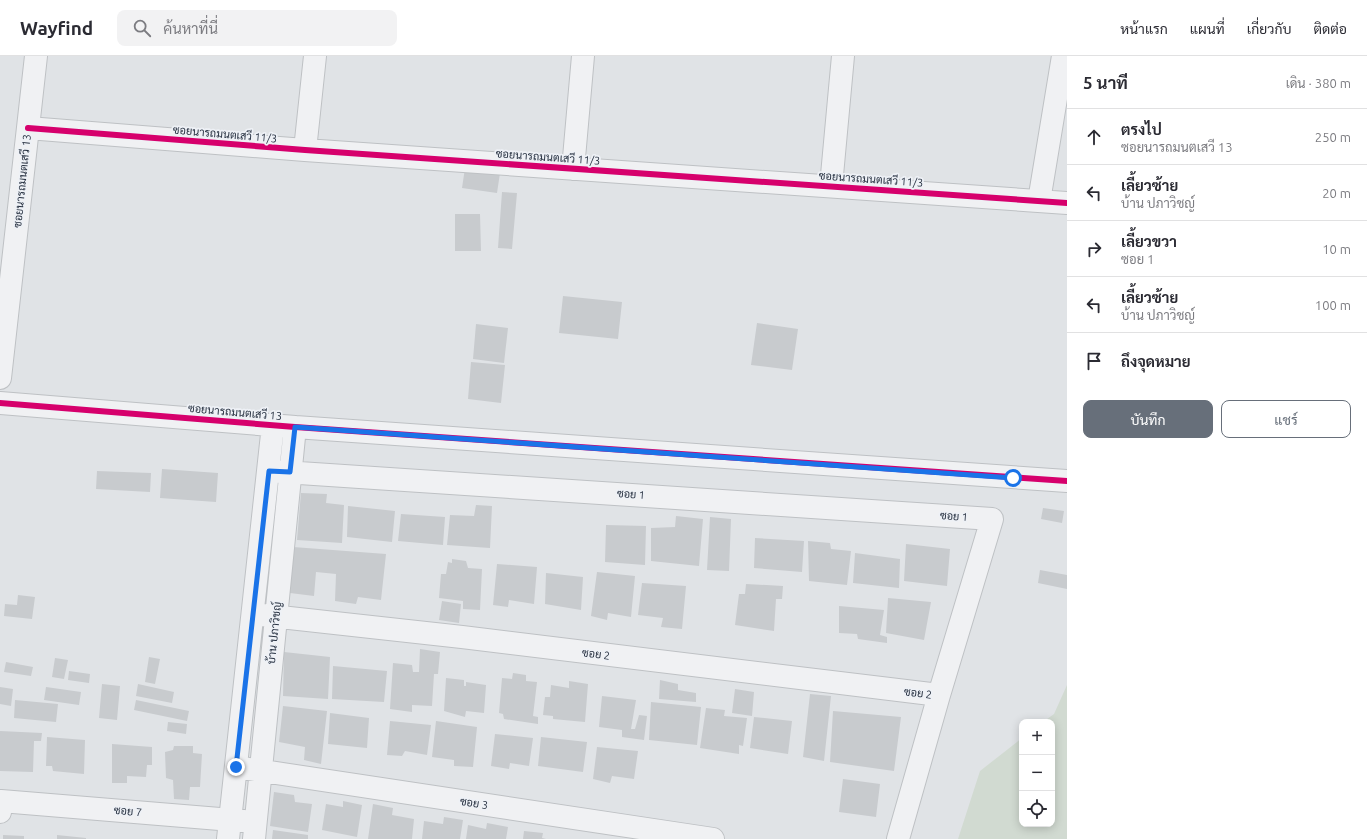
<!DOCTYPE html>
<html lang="th">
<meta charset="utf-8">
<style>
:root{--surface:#fff;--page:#f2f2f3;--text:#2b2b33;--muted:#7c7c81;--line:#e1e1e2;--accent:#676f7a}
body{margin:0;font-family:Ubuntu,Sarabun,sans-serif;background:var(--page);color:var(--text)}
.controls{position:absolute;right:12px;bottom:12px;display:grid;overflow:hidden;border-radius:8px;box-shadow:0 2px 10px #0003}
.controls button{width:36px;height:36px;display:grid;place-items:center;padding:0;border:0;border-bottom:1px solid var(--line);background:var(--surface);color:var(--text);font:20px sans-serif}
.stop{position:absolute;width:12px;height:12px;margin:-9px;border:3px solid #1a73e8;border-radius:50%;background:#fff}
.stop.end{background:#1a73e8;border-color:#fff;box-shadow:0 1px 4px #0008}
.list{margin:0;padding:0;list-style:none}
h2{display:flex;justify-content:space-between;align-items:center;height:52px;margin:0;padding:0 16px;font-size:17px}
h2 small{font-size:13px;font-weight:400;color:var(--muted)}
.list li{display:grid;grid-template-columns:26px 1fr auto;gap:12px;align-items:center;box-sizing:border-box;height:56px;padding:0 16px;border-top:1px solid var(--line)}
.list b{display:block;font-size:15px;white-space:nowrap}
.list p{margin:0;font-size:13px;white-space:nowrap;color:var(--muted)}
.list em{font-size:13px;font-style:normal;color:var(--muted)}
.actions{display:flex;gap:8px;padding:12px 16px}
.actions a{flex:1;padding:9px 0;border:1px solid var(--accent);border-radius:8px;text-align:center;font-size:14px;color:var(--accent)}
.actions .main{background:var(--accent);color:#fff}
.icon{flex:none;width:22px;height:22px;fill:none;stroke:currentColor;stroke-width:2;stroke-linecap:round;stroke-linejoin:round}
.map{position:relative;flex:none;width:1067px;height:783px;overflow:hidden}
header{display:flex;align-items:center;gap:24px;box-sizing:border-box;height:56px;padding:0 20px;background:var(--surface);border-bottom:1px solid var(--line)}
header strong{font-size:19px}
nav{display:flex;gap:22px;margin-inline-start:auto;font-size:14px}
.search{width:280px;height:36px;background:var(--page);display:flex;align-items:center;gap:10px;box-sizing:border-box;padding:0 14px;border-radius:8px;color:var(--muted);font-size:15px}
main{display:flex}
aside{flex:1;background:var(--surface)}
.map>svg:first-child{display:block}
</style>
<header>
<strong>Wayfind</strong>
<div class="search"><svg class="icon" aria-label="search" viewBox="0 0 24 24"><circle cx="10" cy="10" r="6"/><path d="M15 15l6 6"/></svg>ค้นหาที่นี่</div>
<nav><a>หน้าแรก</a><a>แผนที่</a><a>เกี่ยวกับ</a><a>ติดต่อ</a></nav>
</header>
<main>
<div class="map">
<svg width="1067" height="783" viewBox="0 0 1067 783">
<rect width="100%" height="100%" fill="#e0e3e6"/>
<!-- green -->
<path fill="#d1dad1" d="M1067,629V783H958L980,715L1022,682V768H1052V666H1043L1054,658Z"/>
<!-- building -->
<path fill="#c8cbce" d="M465,112L500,117L497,137L462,132Z
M502,136L517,137L512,193L498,192Z
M455,158H480L481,195H455Z
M563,240L622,246L618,283L559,277Z
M757,267L798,273L792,314L751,309Z
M476,268L508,272L504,307L473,303Z
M471,306L505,309L501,347L468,343Z
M162,413L218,417L216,446L160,442Z
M97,415L151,417L150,436L96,433Z
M301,437L327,438L326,447L344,449L342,487L297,484Z
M476,449L492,450L490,492L447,489L450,459L474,460Z
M348,450L395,455L392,486L347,481Z
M1043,452L1064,455L1062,467L1041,463Z
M401,458L445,461L443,489L398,485Z
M676,460L703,463L699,510L651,505V472L675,471Z
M710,461L731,463L729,515L707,514Z
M606,469L646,470L645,509L605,506Z
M755,482L804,485L802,516L754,512Z
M808,485L830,487L831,493L851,495L847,529L809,525Z
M906,488L950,493L947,530L904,525Z
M293,491L386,498L381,544L358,541L356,548L335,545L336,518L316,516L314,540L290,537Z
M855,497L900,503L899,532L853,527Z
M452,503L466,505L468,512L482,513L480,554L463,553V545L439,542L441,518H446L448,506L452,507Z
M497,508L537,511L534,548L509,544L508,551L493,549Z
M1040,514L1067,519V533L1038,527Z
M597,516L635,520L631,561L608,557L607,564L591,560Z
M546,517L583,521L581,554L545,548Z
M642,527L686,530L682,573L661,571L663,562L638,559Z
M746,528L783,530L782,543H776L774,575L735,569L739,538H745Z
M18,539L35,541L32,563L4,560L5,548L17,549Z
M888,542L931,546L924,584L886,577Z
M442,545L461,548L459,567L439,564Z
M839,550L884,554L880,579L887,581V587L858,583L857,578L839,577Z
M420,593L440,596L438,618H434L432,650L412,649V656L390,653L393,607L412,609L413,616H419Z
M284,596L330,601L328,643L283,640Z
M149,601L160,603L155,628L145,626Z
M55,602L68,604L64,623L52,621Z
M6,606L33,611L31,620L4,616Z
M333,610L387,615L384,646L332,643Z
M69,615L90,618L89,627L68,624Z
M513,617L526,619V625L537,626L533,660L538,661V668L504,663L503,658L499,657L502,622L512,623Z
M446,622L464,624V630H466V626L486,629L484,657L466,655L465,661L444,655Z
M660,624L678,628V634L696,637V646L659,643Z
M569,625L588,628L585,666L553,663V660L543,659L545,641H550L551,629L569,632Z
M102,628L120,630L117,664L99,662Z
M138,628L174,636L172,647L136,640Z
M0,631L13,633L11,650L0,648Z
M46,631L81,636L79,649L44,644Z
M735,633L754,636L752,660L732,657Z
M810,638L831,640L824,705L803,701Z
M602,640L636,644L631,673H635L639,659L647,660L644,684L622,681V674L599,671Z
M15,644L58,648L56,666L14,662Z
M136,644L189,655L187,665L134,654Z
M651,646L701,651L697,689L649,684Z
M283,650L327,655L321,708L304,704L305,691L279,686Z
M706,652L725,654L724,660L747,662L743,690L739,689V698L700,692Z
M833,655L901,661L894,715L830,706Z
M330,657L369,662L367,692L328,688Z
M754,661L792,665L788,698L750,692Z
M390,665L431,669L427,699L405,695L402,700L387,699Z
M436,665L477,671L473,711L454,710V704L432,701Z
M168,666L187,668L186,678L167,675Z
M0,675L42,677L41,685H34L33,716L0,715Z
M495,678L533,682L529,710L510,707L509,713L491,710Z
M47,681L85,684L84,718L53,715L52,710H46Z
M541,681L587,686L583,716L538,710Z
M112,688L152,691V709H147L146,721L127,720V727H112Z
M174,690H193V697L202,698L200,731H190L189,744L174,743L173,724L166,722L165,696L173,694Z
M597,691L638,695L634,723L612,720L610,727L593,723Z
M843,723L880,728L876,761L839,756Z
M274,736L294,739L295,746L312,748L308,776L270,770Z
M343,745L362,749L357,781L322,774L326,748L343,751Z
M373,748L393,752L392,759L414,763L412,783H368Z
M444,761L463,764L460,783H422L424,765L443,768Z
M487,767L508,771L506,783H466L468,769L486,773Z
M273,774L308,779V783H272Z
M524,775L543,777L542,782L546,783H523Z
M3,779L24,780V783H3Z
M57,779L86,782V783H57Z"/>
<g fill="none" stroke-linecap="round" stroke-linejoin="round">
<!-- minor casing -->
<g stroke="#bec1c4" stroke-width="24">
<path id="minor" d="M28,72L305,94L1067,147
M305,94L315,0
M573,113L583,0
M831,130L843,0
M1039,145L1063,0
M0,322L36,0
M0,347L295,371L1067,425
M269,415L992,463L939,639L898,783
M253,558L462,581L939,639
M236,711L713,783
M0,756L1,745L244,765
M228,783L273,369
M254,783L295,371"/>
</g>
<!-- minor -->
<use href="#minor" stroke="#f0f1f3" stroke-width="22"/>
<!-- cycleway casing -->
<g stroke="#eef1f6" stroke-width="8">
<path id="cycleway" d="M28,72L305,94L1067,147
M0,347L295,371L1067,425"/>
</g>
<!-- cycleway -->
<use href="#cycleway" stroke="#d6006c" stroke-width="6"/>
</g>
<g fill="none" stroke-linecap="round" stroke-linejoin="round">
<!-- route -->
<path stroke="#1a73e8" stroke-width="5" d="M236,711L269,415L290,416L295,371L1013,422"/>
</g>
<g text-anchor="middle" stroke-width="3.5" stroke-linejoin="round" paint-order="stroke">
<!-- street labels -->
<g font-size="11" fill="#263040" stroke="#eef1f6">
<text transform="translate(225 78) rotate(5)" y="4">ซอยนารถมนตเสวี 11/3</text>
<text transform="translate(548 101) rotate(4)" y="4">ซอยนารถมนตเสวี 11/3</text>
<text transform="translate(871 123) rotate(4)" y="4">ซอยนารถมนตเสวี 11/3</text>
<text transform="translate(22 125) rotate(-84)" y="4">ซอยนารถมนตเสวี 13</text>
<text transform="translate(235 356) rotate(5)" y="4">ซอยนารถมนตเสวี 13</text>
<text transform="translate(631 438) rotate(4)" y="4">ซอย 1</text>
<text transform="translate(954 460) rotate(4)" y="4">ซอย 1</text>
<text transform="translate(274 577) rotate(-84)" y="4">บ้าน ปภาวิชญ์</text>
<text transform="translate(596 598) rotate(7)" y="4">ซอย 2</text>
<text transform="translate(918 637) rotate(7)" y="4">ซอย 2</text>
<text transform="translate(474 747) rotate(9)" y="4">ซอย 3</text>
<text transform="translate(128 755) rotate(5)" y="4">ซอย 7</text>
</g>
</g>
</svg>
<div class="controls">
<button>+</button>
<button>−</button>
<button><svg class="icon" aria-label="locate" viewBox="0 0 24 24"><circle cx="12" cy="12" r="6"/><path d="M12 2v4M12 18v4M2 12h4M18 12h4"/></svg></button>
</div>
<div class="stop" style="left:1013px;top:422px"></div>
<div class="stop end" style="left:236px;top:711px"></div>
</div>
<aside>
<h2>5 นาที<small>เดิน · 380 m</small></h2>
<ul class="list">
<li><svg class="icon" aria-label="ahead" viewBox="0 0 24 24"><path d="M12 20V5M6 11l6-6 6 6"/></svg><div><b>ตรงไป</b><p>ซอยนารถมนตเสวี 13</p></div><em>250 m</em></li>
<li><svg class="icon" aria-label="left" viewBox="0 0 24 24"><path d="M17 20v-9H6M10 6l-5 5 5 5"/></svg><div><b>เลี้ยวซ้าย</b><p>บ้าน ปภาวิชญ์</p></div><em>20 m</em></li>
<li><svg class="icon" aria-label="right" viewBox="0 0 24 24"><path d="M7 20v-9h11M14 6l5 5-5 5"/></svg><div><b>เลี้ยวขวา</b><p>ซอย 1</p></div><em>10 m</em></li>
<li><svg class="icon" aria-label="left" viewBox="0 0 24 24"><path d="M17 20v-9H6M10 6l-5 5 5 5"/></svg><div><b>เลี้ยวซ้าย</b><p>บ้าน ปภาวิชญ์</p></div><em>100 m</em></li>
<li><svg class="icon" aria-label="arrive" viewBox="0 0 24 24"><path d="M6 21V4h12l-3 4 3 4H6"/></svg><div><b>ถึงจุดหมาย</b></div></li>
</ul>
<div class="actions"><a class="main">บันทึก</a><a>แชร์</a></div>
</aside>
</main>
